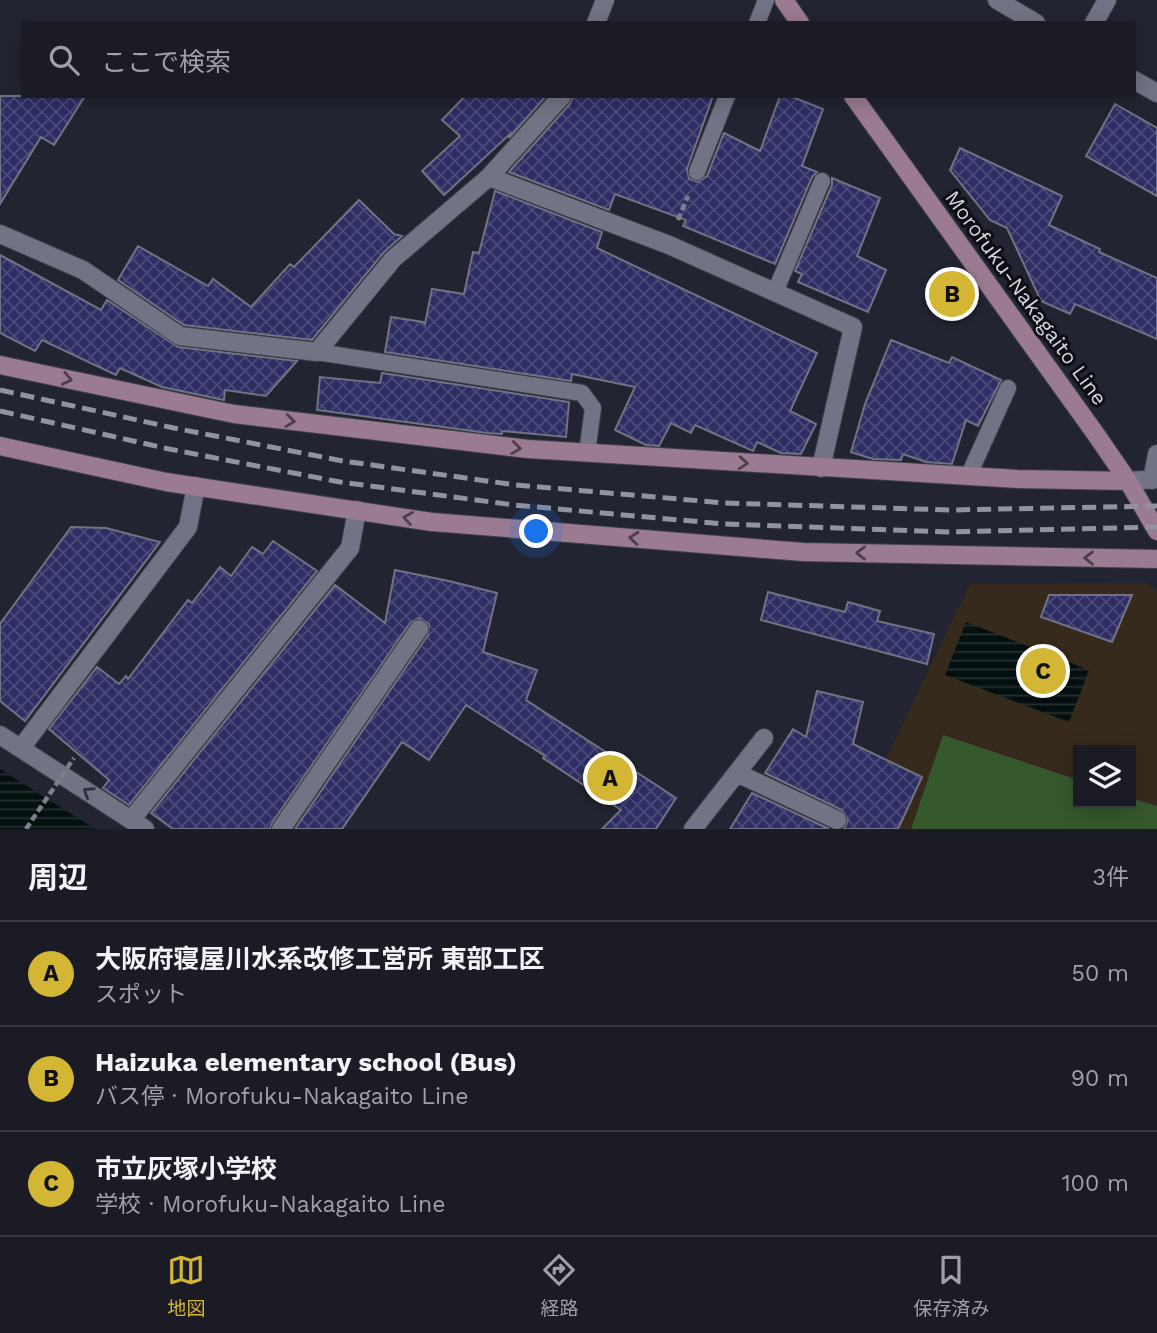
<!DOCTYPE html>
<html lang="ja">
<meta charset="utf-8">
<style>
:root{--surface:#1a1b25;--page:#23242d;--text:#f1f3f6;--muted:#9fa1a7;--line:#383942;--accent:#d4b635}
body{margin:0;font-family:"Work Sans","Noto Sans JP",sans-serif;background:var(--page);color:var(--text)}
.controls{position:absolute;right:21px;bottom:21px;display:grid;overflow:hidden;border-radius:0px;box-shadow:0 4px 18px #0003}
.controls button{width:63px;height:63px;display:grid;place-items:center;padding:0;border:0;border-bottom:2px solid var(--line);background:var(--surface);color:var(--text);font:35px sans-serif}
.you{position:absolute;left:537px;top:532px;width:24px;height:24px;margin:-18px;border:5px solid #fff;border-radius:50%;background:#1a73e8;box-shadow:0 0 0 10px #1a73e833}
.badge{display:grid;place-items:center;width:46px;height:46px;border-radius:50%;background:var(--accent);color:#111;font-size:23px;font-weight:700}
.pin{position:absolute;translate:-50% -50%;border:4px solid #fff;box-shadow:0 2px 7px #0006}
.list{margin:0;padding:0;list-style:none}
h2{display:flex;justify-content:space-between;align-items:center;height:91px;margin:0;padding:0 28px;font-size:30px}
h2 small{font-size:23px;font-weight:400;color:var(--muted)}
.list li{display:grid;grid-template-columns:46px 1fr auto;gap:21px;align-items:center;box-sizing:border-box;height:105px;padding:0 28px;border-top:2px solid var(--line)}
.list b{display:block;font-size:26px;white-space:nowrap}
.list p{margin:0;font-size:23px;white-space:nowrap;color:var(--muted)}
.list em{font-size:23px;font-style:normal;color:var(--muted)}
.icon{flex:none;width:38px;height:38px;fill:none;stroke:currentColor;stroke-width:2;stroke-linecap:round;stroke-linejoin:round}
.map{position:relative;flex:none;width:1157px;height:829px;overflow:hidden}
.search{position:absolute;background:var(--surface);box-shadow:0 4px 18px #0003;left:21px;right:21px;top:21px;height:77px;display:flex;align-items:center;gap:18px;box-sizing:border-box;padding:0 24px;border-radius:0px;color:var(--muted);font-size:26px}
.sheet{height:406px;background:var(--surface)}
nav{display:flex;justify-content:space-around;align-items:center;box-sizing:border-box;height:98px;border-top:2px solid var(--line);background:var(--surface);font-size:19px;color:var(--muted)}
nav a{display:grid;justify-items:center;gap:4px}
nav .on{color:var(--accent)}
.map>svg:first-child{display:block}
</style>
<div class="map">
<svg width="1157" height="829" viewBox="0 0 1157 829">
<defs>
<pattern id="water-rules" width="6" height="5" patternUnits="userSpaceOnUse" patternTransform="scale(1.75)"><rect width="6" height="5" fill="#040f10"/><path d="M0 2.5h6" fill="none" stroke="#283132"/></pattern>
<pattern id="building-cross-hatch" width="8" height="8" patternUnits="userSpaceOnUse" patternTransform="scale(1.75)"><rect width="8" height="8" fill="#2e2d64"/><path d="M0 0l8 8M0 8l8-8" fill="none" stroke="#4b4b7a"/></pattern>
</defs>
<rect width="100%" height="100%" fill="#222431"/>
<!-- education -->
<path fill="#352a1b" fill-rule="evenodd" d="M1146,583L1157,591V829H852L970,584ZM1078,750H1131V803H1078Z"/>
<!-- grass -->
<path fill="#36582d" d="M943,735L1078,780V803H1131V798L1157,806V829H911Z"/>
<!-- water -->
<path fill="url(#water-rules)" d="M966,622L1089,670L1069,722L945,675Z
M0,769L95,829H0Z"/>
<!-- building -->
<path fill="url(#building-cross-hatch)" stroke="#717384" stroke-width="2" d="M0,96H85L54,145L41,137L0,204Z
M465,96H546L509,138L510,134L444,195L422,171L460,136L442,120Z
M573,96H713L687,169L689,179L698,182L707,176L724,133L760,151L780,96H790L823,109L802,166L817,172L812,177L775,264L683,226L686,220L615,194L609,210L509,172L570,104Z
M1115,104L1157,128V196L1086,156Z
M960,148L1062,196L1049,225L1100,249L1099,252L1157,278V339L1075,304L1070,314L1041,301L1007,228L990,220L950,170Z
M832,178L880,198L857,256L886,270L868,312L798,282L802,274L795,271L832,185Z
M495,191L602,232L597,248L817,353L790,411L816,424L801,454L781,453L757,442L753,451L695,425L691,433L671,423L659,446L646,445L615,430L635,387L572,374L571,381L385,352L391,317L423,322L425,324L432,289L464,294L473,252L479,253Z
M359,200L394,234L402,236L384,252L312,340L184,325L118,280L138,246L208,286L213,279L251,307L290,264L294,267Z
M0,255L101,310L107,300L178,347L297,361L266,396L225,390L224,400L162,387L120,368L116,375L42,340L35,351L0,333Z
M891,340L949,363L952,357L1001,380L978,426L966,420L952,464L926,462L903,454L901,460L873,459L851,452L865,404Z
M382,373L569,402L566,437L502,431V434L487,433L317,410L320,377L380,383Z
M71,527L106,528L160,542L25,721L0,701V624Z
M273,541L317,571L129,805L103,788L109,780L49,729L97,667L119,684L126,676L128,679L188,600L192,603L220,567L231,576L252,547L263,554Z
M395,570L449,581L497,593L483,652L537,670L526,700L676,798L656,829H602L621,810L543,758L545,756L466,705L429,760L402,742L342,829H295L428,635L429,624L419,618L410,623L272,823L270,829H173L151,813L335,585L385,623Z
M768,592L845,612L848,602L880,611L877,621L934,634L927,664L761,620Z
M1049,595H1132L1112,642L1041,617Z
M817,691L863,702L853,744L922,777L898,829H844L848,820L842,810L765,773L793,729L806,737Z
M752,793L829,829H730Z"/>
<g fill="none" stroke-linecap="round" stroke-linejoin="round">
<!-- lane casing -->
<g stroke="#40414c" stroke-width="18">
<path id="lane" d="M757,23L766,0
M697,172L727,96
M775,292L822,181
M317,352L582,393L593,408L587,453
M968,477L1008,388"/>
</g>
<!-- street casing -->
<g stroke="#40414c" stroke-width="20">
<path id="street" d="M997,0L1036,23
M596,23L605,0
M1094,23L1107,0
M1134,80L1157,93
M489,177L669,245L853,327L821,468
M0,234L83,270L180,336L317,352L393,259L489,177L562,96
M1152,480L1157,454
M1128,481L1157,479
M0,735L145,829
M21,748L188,527L196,486
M737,773L837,820
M131,820L350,548L357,510
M281,829L419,629
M693,829L764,738"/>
</g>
<!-- secondary casing -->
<g stroke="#40414c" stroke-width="20">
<path id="secondary" d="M784,0L800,23
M853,96L1095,433L1128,481L1157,531
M0,365L234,414L528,449L1018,479L1128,481
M0,446L166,482L432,522L803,552L1157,559"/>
</g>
<!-- path -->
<path stroke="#7d7f8a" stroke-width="4.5" stroke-dasharray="7 3.5" stroke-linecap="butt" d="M678,220L688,196"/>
<!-- lane -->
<use href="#lane" stroke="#727485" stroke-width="16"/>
<!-- street -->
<use href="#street" stroke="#727485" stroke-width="18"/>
<!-- secondary -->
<use href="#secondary" stroke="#9b7b91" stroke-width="18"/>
<!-- rail -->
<path stroke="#92939e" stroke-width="5" stroke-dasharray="14 7" stroke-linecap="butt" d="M0,390L174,428L343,461L516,485L725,503L950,510L1157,506
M0,411L169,449L340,482L514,505L724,524L950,532L1157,527"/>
<!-- path-bridge -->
<path stroke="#7d7f8a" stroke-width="4.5" stroke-dasharray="7 3.5" stroke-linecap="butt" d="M26,829L74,758"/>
</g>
<!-- one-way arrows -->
<defs><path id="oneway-chevron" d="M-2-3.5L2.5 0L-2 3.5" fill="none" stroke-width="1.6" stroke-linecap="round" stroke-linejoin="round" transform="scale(1.75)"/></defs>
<g stroke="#4d3e4c">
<use href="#oneway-chevron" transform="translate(67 379) rotate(12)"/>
<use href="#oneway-chevron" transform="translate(290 421) rotate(7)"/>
<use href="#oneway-chevron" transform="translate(516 448) rotate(7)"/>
<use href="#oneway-chevron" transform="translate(743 463) rotate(4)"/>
<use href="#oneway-chevron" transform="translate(408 518) rotate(-171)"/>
<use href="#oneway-chevron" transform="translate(634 538) rotate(-175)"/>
<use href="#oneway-chevron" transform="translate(861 553) rotate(-179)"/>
<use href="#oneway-chevron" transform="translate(1089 558) rotate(-179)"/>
</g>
<use stroke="#30313c" href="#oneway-chevron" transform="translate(88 792) rotate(-147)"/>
<g text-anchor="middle" stroke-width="6" stroke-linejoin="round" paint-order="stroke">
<!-- street labels -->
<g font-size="21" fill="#d5d6df" stroke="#0d0d14">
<text transform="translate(1026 298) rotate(54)" y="7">Morofuku-Nakagaito Line</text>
</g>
</g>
</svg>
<div class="controls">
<button><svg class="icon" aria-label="layers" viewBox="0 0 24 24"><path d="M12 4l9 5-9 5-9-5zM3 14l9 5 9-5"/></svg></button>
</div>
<div class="you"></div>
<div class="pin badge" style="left:610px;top:778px">A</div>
<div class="pin badge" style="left:952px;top:294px">B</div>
<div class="pin badge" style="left:1043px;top:671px">C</div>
<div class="search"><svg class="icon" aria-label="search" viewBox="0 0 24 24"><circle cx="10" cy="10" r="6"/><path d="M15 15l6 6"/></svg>ここで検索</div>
</div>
<section class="sheet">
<h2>周辺<small>3件</small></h2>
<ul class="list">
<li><span class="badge">A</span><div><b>大阪府寝屋川水系改修工営所 東部工区</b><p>スポット</p></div><em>50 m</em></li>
<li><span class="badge">B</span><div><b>Haizuka elementary school (Bus)</b><p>バス停 · Morofuku-Nakagaito Line</p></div><em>90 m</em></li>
<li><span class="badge">C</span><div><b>市立灰塚小学校</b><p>学校 · Morofuku-Nakagaito Line</p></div><em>100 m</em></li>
</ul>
</section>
<nav>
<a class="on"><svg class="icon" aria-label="map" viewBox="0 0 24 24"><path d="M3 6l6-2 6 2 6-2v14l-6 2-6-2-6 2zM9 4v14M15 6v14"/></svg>地図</a>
<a><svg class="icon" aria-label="directions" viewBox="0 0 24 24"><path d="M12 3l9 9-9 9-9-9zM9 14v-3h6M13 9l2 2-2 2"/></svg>経路</a>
<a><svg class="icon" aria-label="saved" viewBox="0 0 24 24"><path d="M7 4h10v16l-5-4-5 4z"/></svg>保存済み</a>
</nav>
